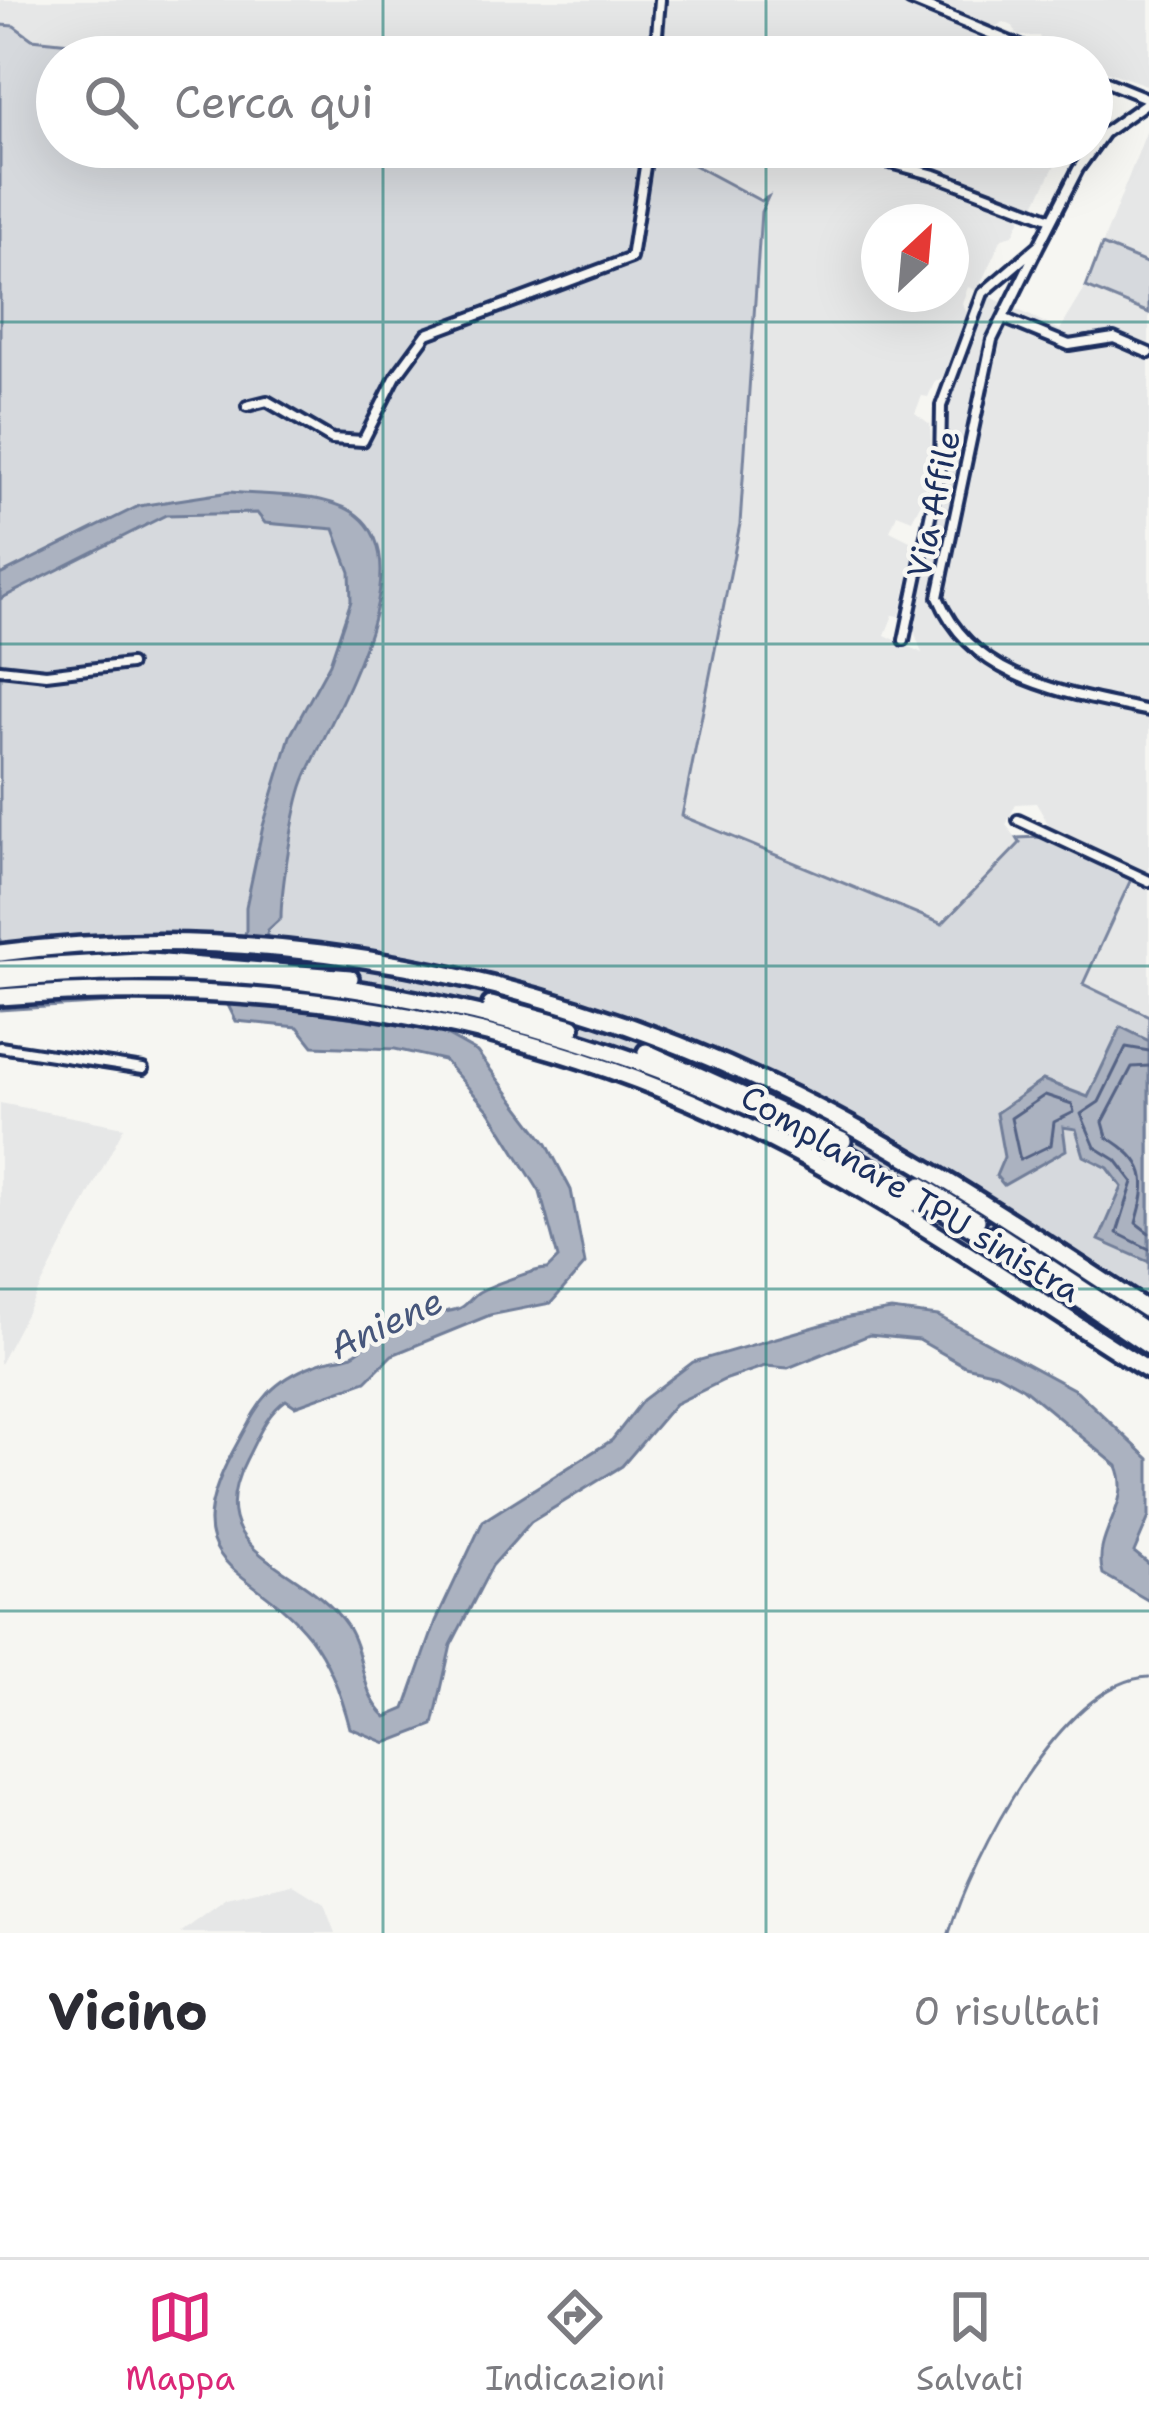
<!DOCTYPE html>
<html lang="it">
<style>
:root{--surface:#fff;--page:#f7f7f7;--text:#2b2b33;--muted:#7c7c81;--line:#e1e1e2;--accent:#db2777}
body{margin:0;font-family:"Shantell Sans",sans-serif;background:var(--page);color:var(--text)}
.compass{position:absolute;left:861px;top:204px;width:108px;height:108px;border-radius:50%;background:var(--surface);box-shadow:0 12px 48px #0002;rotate:26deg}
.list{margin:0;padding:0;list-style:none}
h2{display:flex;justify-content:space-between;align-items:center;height:156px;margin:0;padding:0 48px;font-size:51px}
h2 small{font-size:39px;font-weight:400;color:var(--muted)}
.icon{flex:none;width:66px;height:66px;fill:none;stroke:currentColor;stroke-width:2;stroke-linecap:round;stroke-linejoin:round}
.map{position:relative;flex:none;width:1149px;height:1933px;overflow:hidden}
.search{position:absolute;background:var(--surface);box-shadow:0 12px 48px #0002;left:36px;right:36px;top:36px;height:132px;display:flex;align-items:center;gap:30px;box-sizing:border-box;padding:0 42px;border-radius:66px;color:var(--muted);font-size:45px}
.sheet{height:324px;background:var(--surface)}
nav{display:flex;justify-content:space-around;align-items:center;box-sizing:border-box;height:168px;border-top:3px solid var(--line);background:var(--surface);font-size:33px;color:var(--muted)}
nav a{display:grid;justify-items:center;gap:6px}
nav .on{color:var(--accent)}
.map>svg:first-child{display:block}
</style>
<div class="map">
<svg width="1149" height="1933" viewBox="0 0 1149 1933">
<rect width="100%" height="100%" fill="#f6f6f2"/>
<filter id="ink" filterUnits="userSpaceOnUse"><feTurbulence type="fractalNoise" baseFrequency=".00833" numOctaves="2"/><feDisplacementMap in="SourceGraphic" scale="24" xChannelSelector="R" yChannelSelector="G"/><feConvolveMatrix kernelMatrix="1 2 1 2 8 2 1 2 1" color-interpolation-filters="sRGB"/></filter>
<g filter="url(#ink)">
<!-- built -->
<path fill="#e6e7e7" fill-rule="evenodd" d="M0,0H655L651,31L643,35L648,57H204L32,39L14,26L0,25Z
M667,0H891L1031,57H661Z
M927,0H1149V86L1092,66V57H1068L1043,47L1039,36H1018L1013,26L1003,22L995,27Z
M1149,125V264L1102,245Z
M678,147H801L928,181L1022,216L1013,235L1002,238L977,291L968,287L962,303L967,313L942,379L935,381L928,397L922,396L915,413L930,424L932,457L925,495L912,520L897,514L890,531L910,541L914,551L900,616L893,615L885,635L922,653L912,625L947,468L948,406L989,296L1060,330L1086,287L1149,313V876L1053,832L1036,803L1016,804L1006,825L1020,842L945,929L682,817L740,524L761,212L767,199L761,201L673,158ZM879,222H951V294H879Z
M870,147H1064L1035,205Z
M1132,877L1149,885V1016L1083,985Z
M0,1103L124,1127L0,1364Z
M292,1884L324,1904L335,1933H180L227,1899Z"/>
<!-- green -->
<path fill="#d6d9dd" stroke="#78849e" stroke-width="3" d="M0,25L14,26L32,39L204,57H57V147H660L761,201L768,197L761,212L740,524L682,816L942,924L1020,843L1017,838L1041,837L1132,877L1083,984L1149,1016V1375L804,1165L684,1104L516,1045L269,999L205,997L0,1010Z
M1102,245L1149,264V313L1086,287Z"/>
<!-- water -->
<path fill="#abb2c0" stroke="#717e99" stroke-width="3" d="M230,492C267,496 326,492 357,515C426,568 327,723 304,781C294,807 281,889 281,918L268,930L253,993L334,1015L439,1031L477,1052L547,1144L571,1190L585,1264L551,1303L490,1315L392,1355L366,1381L295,1406L286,1400C266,1414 257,1439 246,1460C196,1557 305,1562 347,1626C366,1656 359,1693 386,1717L405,1709L436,1621L483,1521L612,1440L643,1400L693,1362L849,1317L891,1310L938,1316L1077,1391L1149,1459V1517L1134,1552L1149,1564V1601L1103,1574C1091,1535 1134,1505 1117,1466L1023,1388L996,1373L965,1366L919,1340L869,1335L788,1368L765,1366L724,1380L675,1404L622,1466L531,1522L492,1566L451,1645L433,1725L386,1743L350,1728C342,1697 330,1663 310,1637C255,1566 169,1571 232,1453C257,1408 263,1384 316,1364C328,1359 341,1359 352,1355C366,1349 374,1332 387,1325C409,1313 435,1316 458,1309C467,1306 471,1297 479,1292C489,1286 538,1268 547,1269L558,1258L540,1192L490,1112L444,1060L395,1049L313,1046L298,1027L236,1021L225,999L246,931V907L263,826L290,736L330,663L351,601L350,572L334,529L265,523L257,513L166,515L0,599V575L139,506Z
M1121,1027L1149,1041V1262L1099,1240L1122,1187L1108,1168L1084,1156L1076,1129L1063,1127L1066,1150L1004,1185L996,1176L1004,1157L996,1113L1043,1080L1088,1097Z"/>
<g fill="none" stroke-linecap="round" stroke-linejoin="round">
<!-- shore -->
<path stroke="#556385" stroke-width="3" d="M1149,1051L1126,1047L1099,1102L1081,1114L1095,1147L1116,1160L1133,1182L1117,1233L1149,1249
M1149,1066L1132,1067L1103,1122L1107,1137C1149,1162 1149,1180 1136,1223L1149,1233
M1045,1095L1072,1104L1074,1112L1054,1122L1051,1145L1020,1160L1011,1118Z"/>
<!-- stream -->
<path stroke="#717e99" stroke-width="3" d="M949,1933C971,1860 1062,1680 1149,1677"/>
<!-- minor casing -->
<g stroke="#1b2f5e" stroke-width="16">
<path id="minor" d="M910,0L1047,57
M655,57L660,0
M1092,76L1149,99
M830,147L935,175L1051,219
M1039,245L992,340L938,597C974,683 1069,693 1149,711
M1003,318L1069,345L1114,338L1149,353
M247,406L267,401L332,439L363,441L396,376L427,334L631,258L648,147
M904,640L940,469L941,406L983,293L1039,245L1078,169L1104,133L1149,101
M0,669L46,674L130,664
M1018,820L1149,881
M0,1047L143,1069"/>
</g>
<!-- motorway casing -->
<g stroke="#1b2f5e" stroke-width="24">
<path id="motorway" d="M0,953C268,917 551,977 792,1095C917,1157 1033,1235 1149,1311
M0,969L139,961L350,978
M0,980C288,949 578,1015 834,1148C944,1204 1046,1277 1149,1346
M0,997C248,978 491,1009 719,1114C870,1183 1008,1283 1149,1371
M491,1005L572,1027
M646,1052L843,1141
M831,1163L912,1203
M921,1185L977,1220
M997,1233L1149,1333"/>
</g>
<!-- minor -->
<use href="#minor" stroke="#f6f6f2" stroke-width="8"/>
<!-- motorway -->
<use href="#motorway" stroke="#f6f6f2" stroke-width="15"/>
</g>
</g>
<!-- grid -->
<path fill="none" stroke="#0f766e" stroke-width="3" stroke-opacity="0.55" d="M383,0V57M766,0V57M383,147V1933M766,147V1933M0,322H1149M0,644H1149M0,966H1149M0,1289H1149M0,1611H1149"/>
<g text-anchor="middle" stroke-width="9" stroke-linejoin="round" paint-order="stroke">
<!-- street labels -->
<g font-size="33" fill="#1b2f5e" stroke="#f6f6f2">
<text transform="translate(933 504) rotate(-78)" y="12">Via Affile</text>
<text transform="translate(911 1193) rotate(31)" y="12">Complanare TPU sinistra</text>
</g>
<!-- water labels -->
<g font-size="36" font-style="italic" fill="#46567b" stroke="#f6f6f2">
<text transform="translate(386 1323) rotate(-25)" y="13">Aniene</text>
</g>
</g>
</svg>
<svg class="compass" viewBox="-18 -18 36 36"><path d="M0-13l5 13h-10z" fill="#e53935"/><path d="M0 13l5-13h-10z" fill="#7c7c81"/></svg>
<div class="search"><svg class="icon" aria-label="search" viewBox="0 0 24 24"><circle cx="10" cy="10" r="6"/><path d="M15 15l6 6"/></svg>Cerca qui</div>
</div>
<section class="sheet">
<h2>Vicino<small>0 risultati</small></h2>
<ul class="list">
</ul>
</section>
<nav>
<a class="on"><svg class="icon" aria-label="map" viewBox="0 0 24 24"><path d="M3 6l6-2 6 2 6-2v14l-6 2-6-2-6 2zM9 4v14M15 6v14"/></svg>Mappa</a>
<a><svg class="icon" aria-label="directions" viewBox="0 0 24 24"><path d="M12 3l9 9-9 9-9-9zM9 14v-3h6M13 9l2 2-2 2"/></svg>Indicazioni</a>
<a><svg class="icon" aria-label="saved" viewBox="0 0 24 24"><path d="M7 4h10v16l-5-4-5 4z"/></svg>Salvati</a>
</nav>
